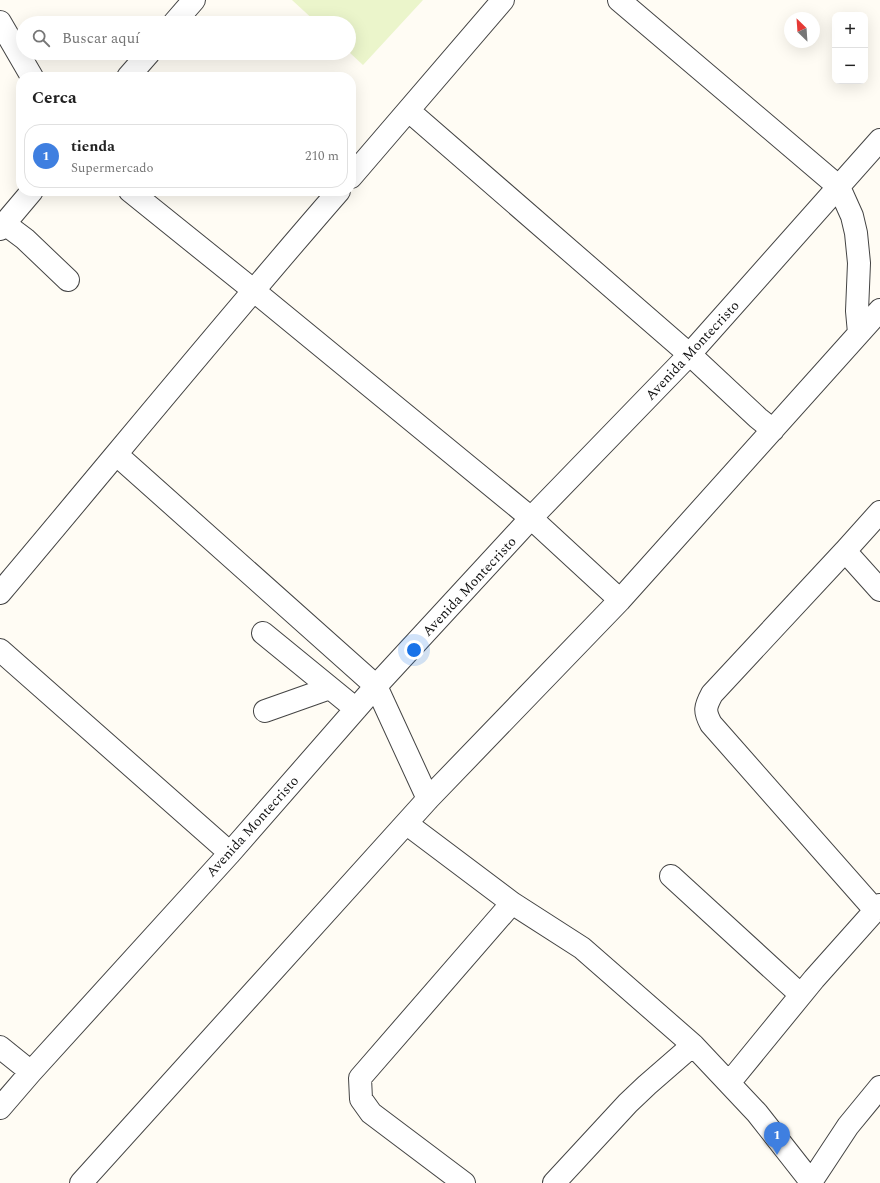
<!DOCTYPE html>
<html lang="es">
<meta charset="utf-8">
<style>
:root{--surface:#fff;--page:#f6f6f6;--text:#222;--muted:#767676;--line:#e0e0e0;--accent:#d01936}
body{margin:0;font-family:Spectral,serif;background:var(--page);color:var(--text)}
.controls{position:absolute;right:12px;top:12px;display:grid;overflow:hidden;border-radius:8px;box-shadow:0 4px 16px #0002}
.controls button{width:36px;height:36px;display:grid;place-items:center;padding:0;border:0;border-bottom:1px solid var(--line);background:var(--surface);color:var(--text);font:20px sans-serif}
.compass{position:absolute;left:784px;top:12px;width:36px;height:36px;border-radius:50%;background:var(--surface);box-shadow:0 4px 16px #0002;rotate:335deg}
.you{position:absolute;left:414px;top:650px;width:14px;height:14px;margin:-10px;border:3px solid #fff;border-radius:50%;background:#1a73e8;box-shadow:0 0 0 6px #1a73e833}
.badge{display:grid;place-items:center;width:26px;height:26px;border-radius:50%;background:var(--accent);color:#fff;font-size:13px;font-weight:700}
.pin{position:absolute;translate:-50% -33px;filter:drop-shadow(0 1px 2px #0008)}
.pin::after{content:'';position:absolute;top:21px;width:14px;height:12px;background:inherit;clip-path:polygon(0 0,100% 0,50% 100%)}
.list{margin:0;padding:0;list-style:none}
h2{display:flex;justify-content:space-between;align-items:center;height:52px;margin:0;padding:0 16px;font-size:17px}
h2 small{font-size:13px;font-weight:400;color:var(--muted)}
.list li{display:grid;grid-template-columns:26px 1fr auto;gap:12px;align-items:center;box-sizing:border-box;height:64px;margin:0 8px 8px;padding:0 8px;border:1px solid var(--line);border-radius:16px}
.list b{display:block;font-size:15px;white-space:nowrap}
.list p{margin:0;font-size:13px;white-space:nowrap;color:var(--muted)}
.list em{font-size:13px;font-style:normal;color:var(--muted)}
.icon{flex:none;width:22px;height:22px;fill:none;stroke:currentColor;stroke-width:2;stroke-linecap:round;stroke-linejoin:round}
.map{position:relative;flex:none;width:880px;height:1183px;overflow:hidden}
.search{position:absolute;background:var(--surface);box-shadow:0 4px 16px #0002;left:16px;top:16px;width:340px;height:44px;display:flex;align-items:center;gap:10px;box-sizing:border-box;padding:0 14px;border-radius:22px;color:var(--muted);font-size:15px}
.panel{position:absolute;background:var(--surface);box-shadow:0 4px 16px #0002;left:16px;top:72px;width:340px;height:124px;border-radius:16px}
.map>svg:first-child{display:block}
</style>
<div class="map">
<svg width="880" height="1183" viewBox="0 0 880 1183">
<rect width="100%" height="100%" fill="#fffcf4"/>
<!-- pitch -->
<path fill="#ebf5cb" d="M292,0H423L363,65L349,52V23H317Z"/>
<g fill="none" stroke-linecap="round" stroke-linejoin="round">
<!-- minor casing -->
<g stroke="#444" stroke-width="24">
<path id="minor" d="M619,0L839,187L852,216L856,233L859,263L857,311L859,333
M0,22L32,77
M174,23L194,0
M128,77L149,53
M409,111L698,362L758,418L773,430
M351,177L503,0
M130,191L253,290L531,518L620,600
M5,224L25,239L68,280
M0,229L32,191
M117,455L376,686L428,799
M880,512L845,551L880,590
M845,551L712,694C705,707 704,711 711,724L875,910
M0,593C113,459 224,323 339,191
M263,633L356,709
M0,650L230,853
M265,711L330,688
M407,824L512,903L582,948L693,1045L757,1113L812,1183
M671,876L801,995
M0,1047L31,1072
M729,1083L814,979L880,905
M0,1108L31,1072L230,853L376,686L531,518L689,355L880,140
M811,1182L848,1126L880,1087
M81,1183L428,799L620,600L880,310
M464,1183L371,1113L361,1099L360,1078L512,903
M554,1183L628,1103L647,1085L693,1045"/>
</g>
<!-- minor -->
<use href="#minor" stroke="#fff" stroke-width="22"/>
</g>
<g text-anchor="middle" stroke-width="4" stroke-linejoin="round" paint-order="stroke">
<!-- street labels -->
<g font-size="14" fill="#111" stroke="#fff">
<text transform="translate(692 350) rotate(-47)" y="5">Avenida Montecristo</text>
<text transform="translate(469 586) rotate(-47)" y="5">Avenida Montecristo</text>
<text transform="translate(252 826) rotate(-48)" y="5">Avenida Montecristo</text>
</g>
</g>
</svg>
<div class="controls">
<button>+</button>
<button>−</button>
</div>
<svg class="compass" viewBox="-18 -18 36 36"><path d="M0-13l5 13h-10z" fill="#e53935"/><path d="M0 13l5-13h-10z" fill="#767676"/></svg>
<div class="you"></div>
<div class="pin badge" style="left:777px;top:1155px;background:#3f7fe0">1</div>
<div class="search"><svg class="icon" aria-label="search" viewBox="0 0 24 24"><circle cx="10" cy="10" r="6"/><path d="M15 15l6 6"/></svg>Buscar aquí</div>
<section class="panel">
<h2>Cerca<small></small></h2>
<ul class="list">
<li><span class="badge" style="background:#3f7fe0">1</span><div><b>tienda</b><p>Supermercado</p></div><em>210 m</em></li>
</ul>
</section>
</div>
